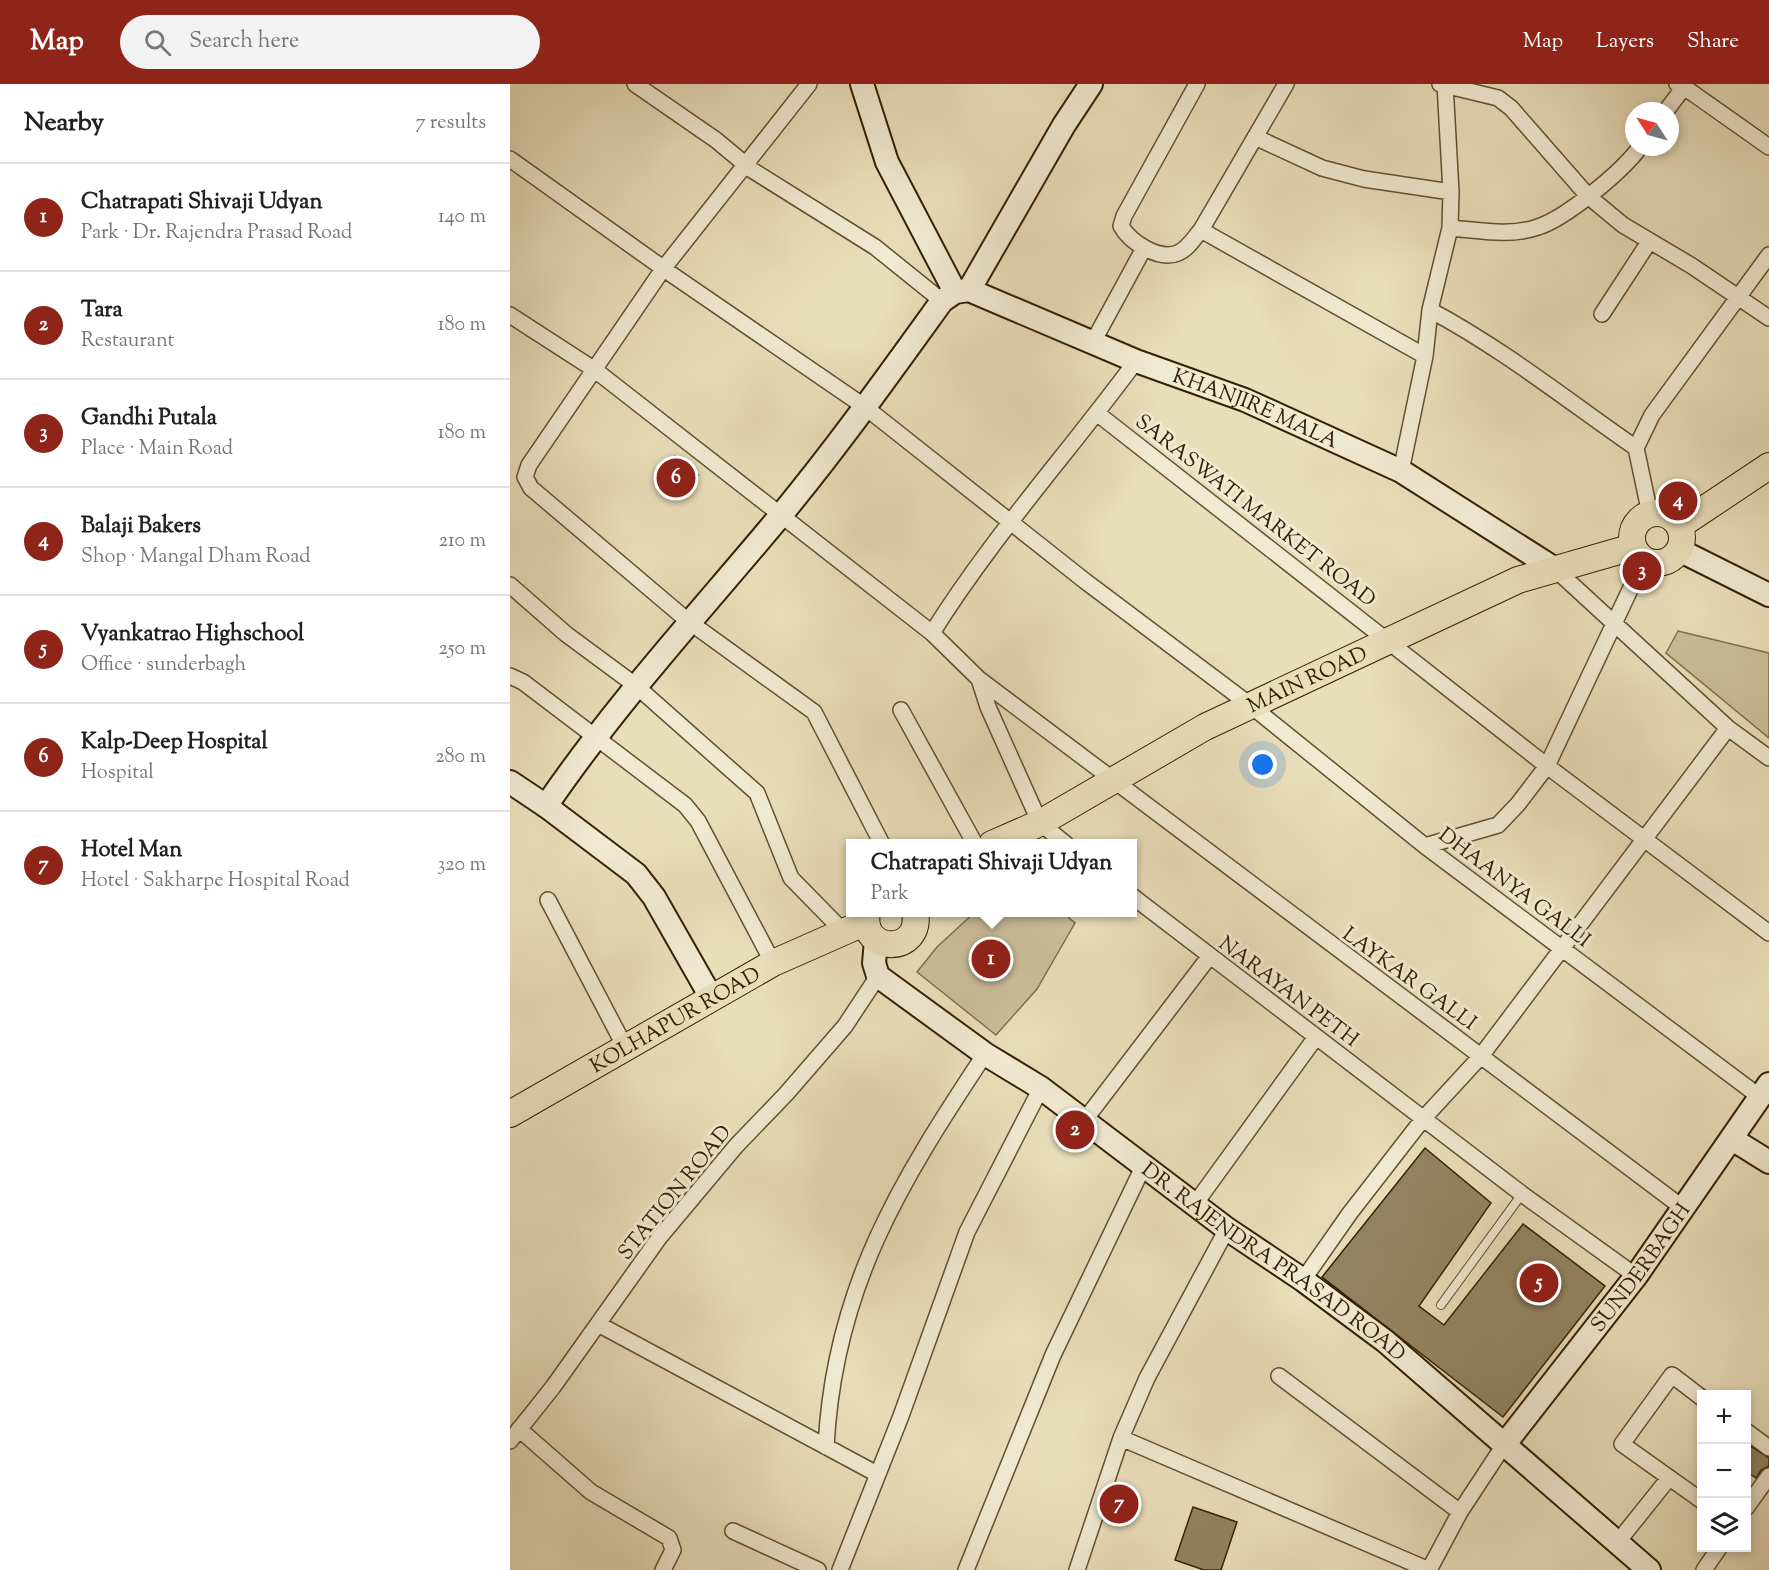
<!DOCTYPE html>
<meta charset="utf-8">
<style>
:root{--surface:#fff;--page:#f2f2f2;--text:#202124;--muted:#757577;--line:#e0e0e0;--accent:#8f2418}
body{margin:0;font-family:"Sorts Mill Goudy",serif;background:var(--page);color:var(--text)}
.controls{position:absolute;right:18px;bottom:18px;display:grid;overflow:hidden;border-radius:0px;box-shadow:0 3px 9px #0003}
.controls button{width:54px;height:54px;display:grid;place-items:center;padding:0;border:0;border-bottom:2px solid var(--line);background:var(--surface);color:var(--text);font:30px sans-serif}
.compass{position:absolute;left:1115px;top:18px;width:54px;height:54px;border-radius:50%;background:var(--surface);box-shadow:0 3px 9px #0003;rotate:306deg}
.you{position:absolute;left:753px;top:681px;width:21px;height:21px;margin:-15px;border:4px solid #fff;border-radius:50%;background:#1a73e8;box-shadow:0 0 0 9px #1a73e833}
.badge{display:grid;place-items:center;width:39px;height:39px;border-radius:50%;background:var(--accent);color:#fff;font-size:20px;font-weight:700}
.pin{position:absolute;translate:-50% -50%;border:3px solid #fff;box-shadow:0 2px 6px #0006}
.popup{position:absolute;left:336px;top:755px;width:291px;height:78px;box-sizing:border-box;display:grid;place-content:center;border-radius:0px;background:var(--surface);filter:drop-shadow(0 2px 4px #0005);font-size:20px;white-space:nowrap;color:var(--muted)}
.popup b{font-size:22px;color:var(--text)}
.popup::after{content:'';position:absolute;left:50%;top:100%;margin-left:-12px;border:12px solid transparent;border-top-color:var(--surface)}
.list{margin:0;padding:0;list-style:none}
h2{display:flex;justify-content:space-between;align-items:center;height:78px;margin:0;padding:0 24px;font-size:26px}
h2 small{font-size:20px;font-weight:400;color:var(--muted)}
.list li{display:grid;grid-template-columns:39px 1fr auto;gap:18px;align-items:center;box-sizing:border-box;height:108px;padding:0 24px;border-top:2px solid var(--line)}
.list b{display:block;font-size:22px;white-space:nowrap}
.list p{margin:0;font-size:20px;white-space:nowrap;color:var(--muted)}
.list em{font-size:20px;font-style:normal;color:var(--muted)}
.icon{flex:none;width:33px;height:33px;fill:none;stroke:currentColor;stroke-width:2;stroke-linecap:round;stroke-linejoin:round}
.map{position:relative;flex:none;width:1259px;height:1486px;overflow:hidden}
header{display:flex;align-items:center;gap:36px;box-sizing:border-box;height:84px;padding:0 30px;background:var(--accent);color:#fff}
header strong{font-size:28px}
nav{display:flex;gap:33px;margin-inline-start:auto;font-size:21px}
.search{width:420px;height:54px;background:var(--page);display:flex;align-items:center;gap:15px;box-sizing:border-box;padding:0 21px;border-radius:33px;color:var(--muted);font-size:22px}
main{display:flex}
aside{flex:1;background:var(--surface)}
.map>svg:first-child{display:block}
</style>
<header>
<strong>Map</strong>
<div class="search"><svg class="icon" aria-label="search" viewBox="0 0 24 24"><circle cx="10" cy="10" r="6"/><path d="M15 15l6 6"/></svg>Search here</div>
<nav><a>Map</a><a>Layers</a><a>Share</a></nav>
</header>
<main>
<aside>
<h2>Nearby<small>7 results</small></h2>
<ul class="list">
<li><span class="badge">1</span><div><b>Chatrapati Shivaji Udyan</b><p>Park · Dr. Rajendra Prasad Road</p></div><em>140 m</em></li>
<li><span class="badge">2</span><div><b>Tara</b><p>Restaurant</p></div><em>180 m</em></li>
<li><span class="badge">3</span><div><b>Gandhi Putala</b><p>Place · Main Road</p></div><em>180 m</em></li>
<li><span class="badge">4</span><div><b>Balaji Bakers</b><p>Shop · Mangal Dham Road</p></div><em>210 m</em></li>
<li><span class="badge">5</span><div><b>Vyankatrao Highschool</b><p>Office · sunderbagh</p></div><em>250 m</em></li>
<li><span class="badge">6</span><div><b>Kalp-Deep Hospital</b><p>Hospital</p></div><em>280 m</em></li>
<li><span class="badge">7</span><div><b>Hotel Man</b><p>Hotel · Sakharpe Hospital Road</p></div><em>320 m</em></li>
</ul>
</aside>
<div class="map">
<svg width="1259" height="1486" viewBox="0 0 1259 1486">
<rect width="100%" height="100%" fill="#e9deba"/>
<filter id="stains"><feTurbulence type="fractalNoise" baseFrequency=".00333" numOctaves="4"/><feColorMatrix values="0 0 0 0 .2 0 0 0 0 .09 0 0 0 0 .02 0 0 0 .5 -.17"/></filter>
<radialGradient id="worn" r=".72"><stop offset=".6" stop-color="#630" stop-opacity="0"/><stop offset="1" stop-color="#630" stop-opacity=".3"/></radialGradient>
<!-- green -->
<path fill="#cabe9b" stroke="#7f6f4e" stroke-width="1.5" d="M1168,547L1259,569V654L1156,569Z
M465,828L553,829L565,839L527,905L486,951L407,888L427,863Z"/>
<!-- building -->
<path fill="#928362" stroke="#342002" stroke-width="1.5" d="M165,372L188,391L169,415L146,396Z
M915,1064L981,1119L909,1222L934,1241L1013,1140L1095,1202L993,1333L812,1193Z
M1236,1359L1259,1374V1382L1251,1386L1246,1394L1236,1387Z
M683,1423L727,1438L711,1486H694L665,1476Z"/>
<g fill="none" stroke-linecap="round" stroke-linejoin="round">
<!-- lane casing -->
<g stroke="#615030" stroke-width="10">
<path id="lane" d="M931,1221L1012,1110"/>
</g>
<!-- street casing -->
<g stroke="#615030" stroke-width="18">
<path id="street" d="M125,0L206,56L242,86L365,163L432,217
M299,0L153,185L19,381L15,393L21,404L178,537L304,628L372,760
M687,0L614,132L611,142C620,158 649,177 668,169C678,165 684,154 691,146
M776,0L691,146L915,272
M930,0L988,14L1001,24L1078,112L1113,141L1182,182L1259,234
M1176,0L1174,3L1259,63
M1156,27L1174,3L1167,0
M745,53L812,84L854,95L941,108
M0,75L164,192L355,323L575,497L740,621L915,762L1250,1013
M940,144C968,146 1000,153 1028,143C1056,134 1113,87 1130,63
M920,226C993,265 1058,317 1126,364
M1092,230L1139,158
M0,231L85,286L422,549L469,595L1173,1124
M582,260L634,164
M588,330L1037,682L1259,849
M891,387L915,272L920,226L940,144L941,108L935,0
M1140,430L1126,364L1142,331L1259,171
M1045,485L1218,644L1259,674
M0,501L56,550L125,601L247,709L281,794L332,846
M422,549C482,453 559,368 626,277
M0,592L13,598L175,721L188,737L263,879
M469,595L478,623L530,739L556,760
M391,626L465,760
M915,762L988,741L1008,720L1037,682L1134,476
M622,812L1012,1110L1126,1192
M38,816L115,963
M574,1037L699,873
M685,1120L806,953
M793,1196L840,1129L913,1035L971,972L1218,644
M88,1240L367,1390
M769,1292L950,1428
M1192,1314L1162,1291L1112,1360L1192,1417
M9,1345L81,1408L159,1454L163,1466L153,1486
M1236,1347L1259,1364
M611,1354L919,1486
M0,1357L43,1303L149,1154L226,1062L276,1010L335,942L368,892
M316,1363C324,1204 390,1098 475,970
M1236,1424L1259,1392
M223,1447L308,1486
M1107,1459L1159,1394
M330,1486L391,1332L457,1148L531,1004
M456,1486L543,1271L634,1081
M567,1486L611,1354L637,1294L717,1145
M919,1486L950,1428L994,1361
M1194,1486L1209,1464"/>
</g>
<!-- secondary casing -->
<g stroke="#342002" stroke-width="26">
<g id="secondary">
<path d="M352,0L377,78L445,208"/>
<path d="M459,206L554,41L581,0"/>
<path d="M1169,466L1259,511"/>
<path d="M0,698L36,722L126,790L144,813L201,913"/>
<path id="s1" d="M36,722C107,618 191,527 271,431C328,362 380,289 432,217L445,208L459,206L626,277L735,316L891,387L1045,485"/>
<path id="s2" d="M366,857L364,879L368,892L475,970L531,1004L717,1145L793,1196L875,1257L1139,1486"/>
<path d="M1222,1055L1259,1078"/>
<path id="s3" d="M994,1361L1126,1192L1259,1000"/>
</g>
</g>
<!-- primary casing -->
<g stroke="#342002" stroke-width="28">
<g id="primary">
<circle cx="1147" cy="454" r="25"/>
<path d="M1169,442L1259,382"/>
<path id="s4" d="M482,760L530,739L695,643L1008,496L1123,463"/>
<path d="M357,828C349,871 413,871 405,828"/>
<path id="s5" d="M0,1030L263,879L356,838"/>
</g>
</g>
<!-- lane -->
<use href="#lane" stroke="#f1ead2" stroke-width="8"/>
<!-- street -->
<use href="#street" stroke="#f1ead2" stroke-width="15"/>
<!-- secondary -->
<use href="#secondary" stroke="#f1ead2" stroke-width="22"/>
<!-- primary -->
<use href="#primary" stroke="#e9deba" stroke-width="26"/>
</g>
<g text-anchor="middle" stroke-width="6" stroke-linejoin="round" paint-order="stroke">
<!-- street labels -->
<g font-size="21" fill="#342002" stroke="#f1ead2">
<text dy="7" stroke="none"><textPath href="#s1" startOffset="982">KHANJIRE MALA</textPath></text>
<text transform="translate(746 426) rotate(38)" y="7">SARASWATI MARKET ROAD</text>
<text dy="7" stroke="none"><textPath href="#s4" startOffset="356">MAIN ROAD</textPath></text>
<text transform="translate(1005 803) rotate(37)" y="7">DHAANYA GALLI</text>
<text transform="translate(900 894) rotate(36)" y="7">LAYKAR GALLI</text>
<text transform="translate(779 907) rotate(37)" y="7">NARAYAN PETH</text>
<text dy="7" stroke="none"><textPath href="#s5" startOffset="190">KOLHAPUR ROAD</textPath></text>
<text transform="translate(164 1108) rotate(-51)" y="7">STATION ROAD</text>
<text dy="7" stroke="none"><textPath href="#s2" startOffset="524">DR. RAJENDRA PRASAD ROAD</textPath></text>
<text dy="7" stroke="none"><textPath href="#s3" startOffset="224">SUNDERBAGH</textPath></text>
</g>
</g>
<rect width="100%" height="100%" filter="url(#stains)"/>
<rect width="100%" height="100%" fill="url(#worn)"/>
</svg>
<div class="controls">
<button>+</button>
<button>−</button>
<button><svg class="icon" aria-label="layers" viewBox="0 0 24 24"><path d="M12 4l9 5-9 5-9-5zM3 14l9 5 9-5"/></svg></button>
</div>
<svg class="compass" viewBox="-18 -18 36 36"><path d="M0-13l5 13h-10z" fill="#e53935"/><path d="M0 13l5-13h-10z" fill="#757577"/></svg>
<div class="you"></div>
<div class="pin badge" style="left:481px;top:875px">1</div>
<div class="popup"><b>Chatrapati Shivaji Udyan</b>Park</div>
<div class="pin badge" style="left:565px;top:1046px">2</div>
<div class="pin badge" style="left:1132px;top:487px">3</div>
<div class="pin badge" style="left:1168px;top:417px">4</div>
<div class="pin badge" style="left:1029px;top:1199px">5</div>
<div class="pin badge" style="left:166px;top:394px">6</div>
<div class="pin badge" style="left:609px;top:1420px">7</div>
</div>
</main>
